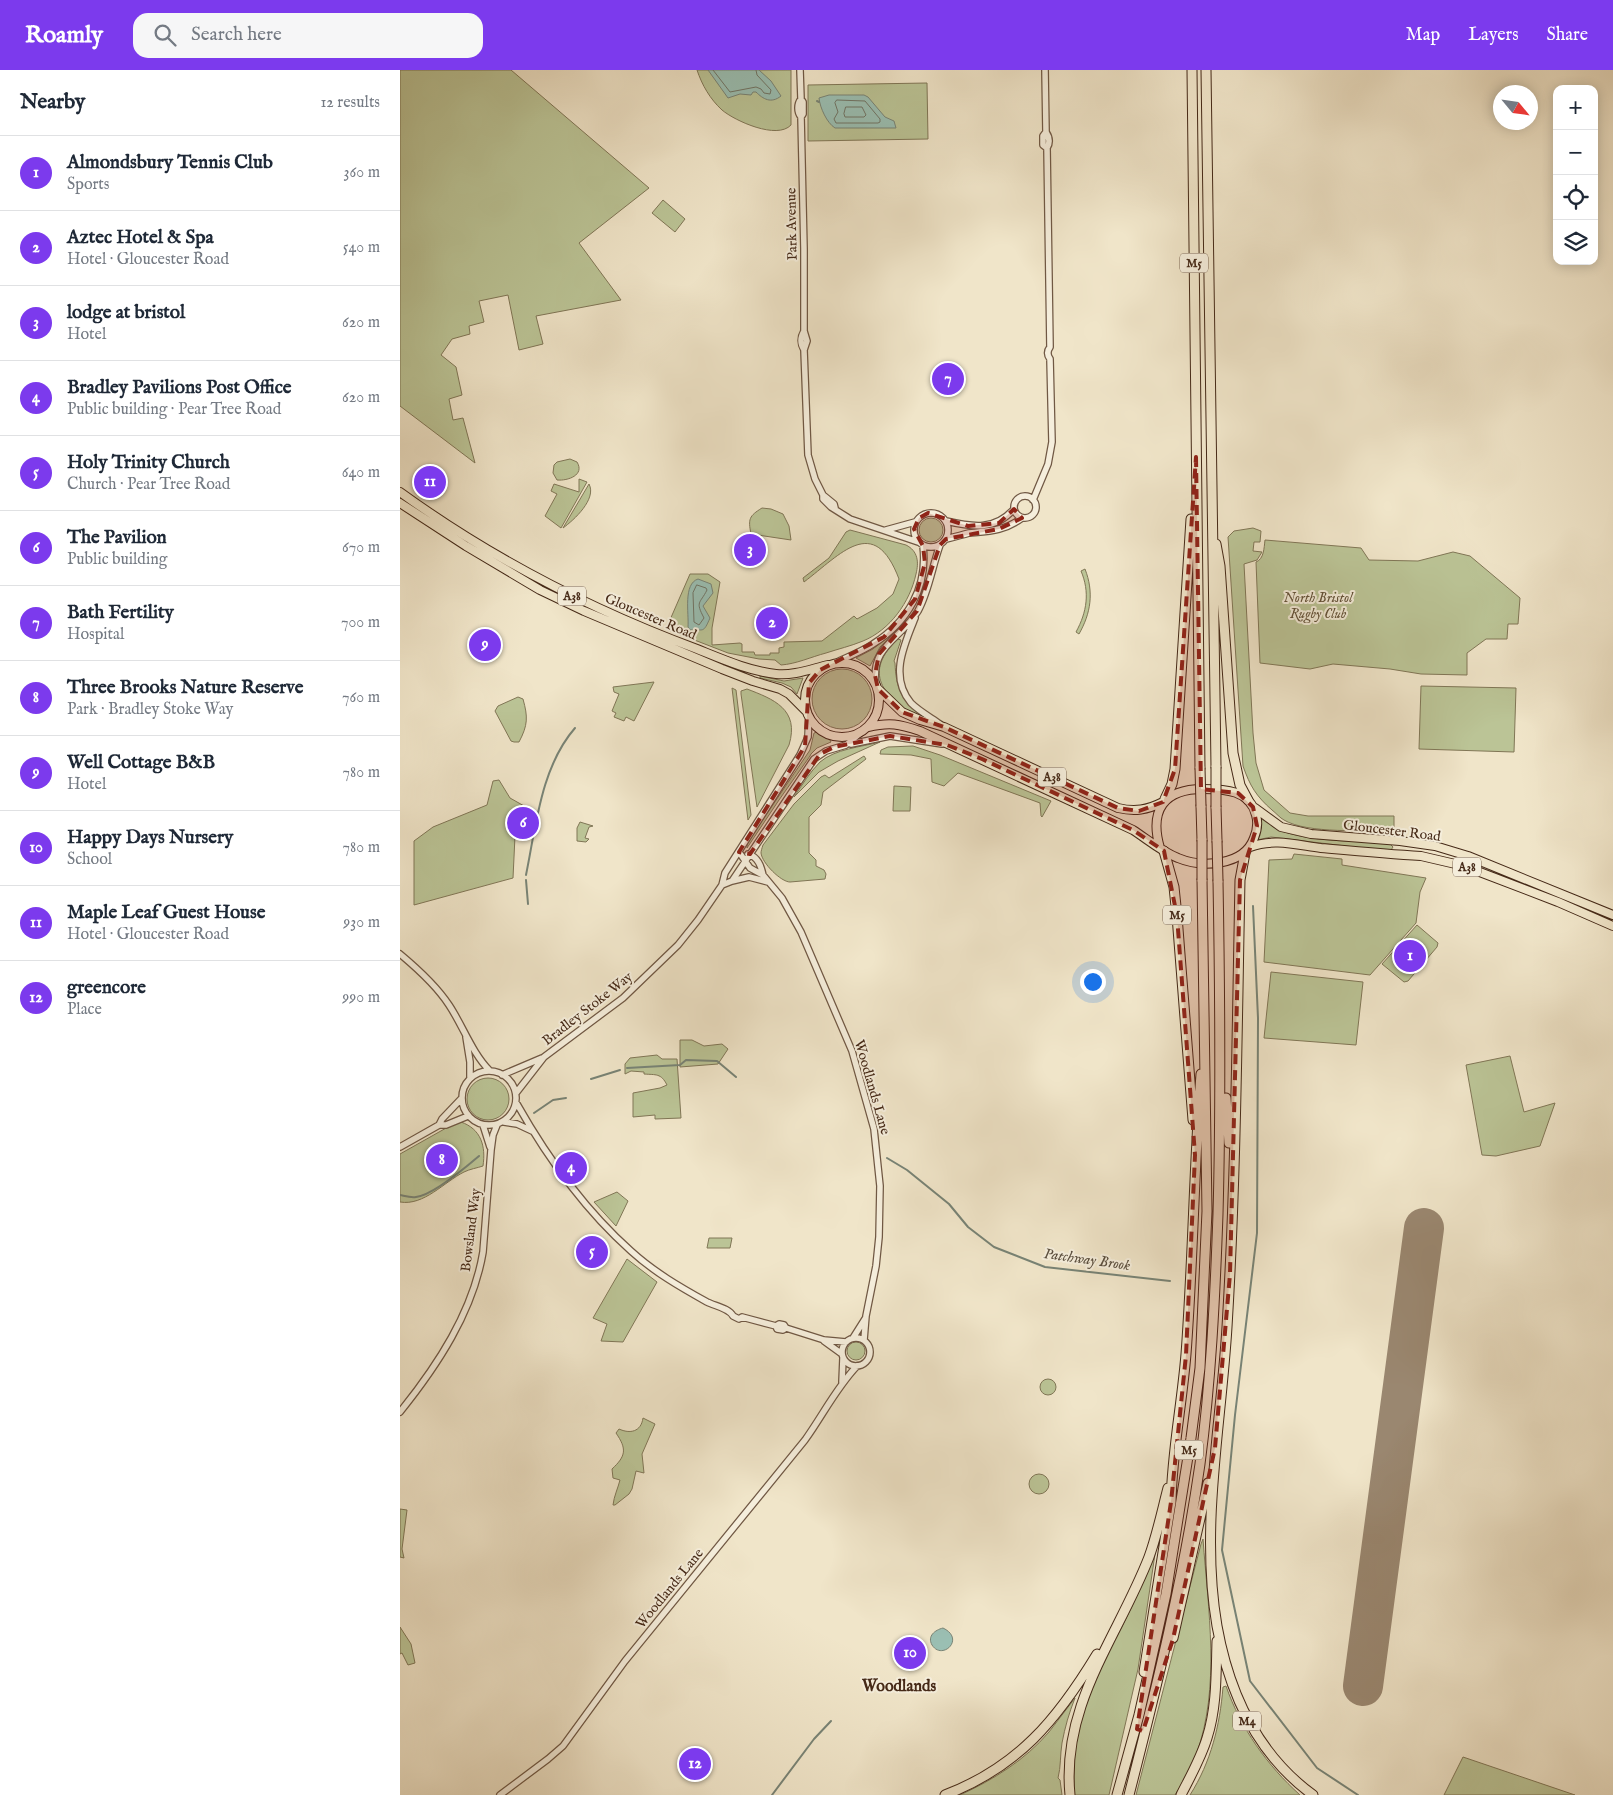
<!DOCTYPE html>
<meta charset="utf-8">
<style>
:root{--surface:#fff;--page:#f6f6f7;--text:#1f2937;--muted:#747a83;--line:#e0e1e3;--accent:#7c3aed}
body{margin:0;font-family:"IM FELL English",serif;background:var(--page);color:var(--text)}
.controls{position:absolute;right:15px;top:15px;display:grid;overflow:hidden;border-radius:10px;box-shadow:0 2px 12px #0003}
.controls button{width:45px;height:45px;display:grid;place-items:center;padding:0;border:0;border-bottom:1px solid var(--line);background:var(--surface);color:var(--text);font:25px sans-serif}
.compass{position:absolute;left:1093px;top:15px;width:45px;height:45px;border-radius:50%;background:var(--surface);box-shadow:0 2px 12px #0003;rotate:119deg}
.you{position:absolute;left:692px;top:911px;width:18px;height:18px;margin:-12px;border:4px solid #fff;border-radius:50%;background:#1a73e8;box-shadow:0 0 0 8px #1a73e833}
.badge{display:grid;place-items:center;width:32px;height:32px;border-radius:50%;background:var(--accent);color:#fff;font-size:16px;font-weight:700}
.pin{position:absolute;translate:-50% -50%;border:2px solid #fff;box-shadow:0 1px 5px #0006}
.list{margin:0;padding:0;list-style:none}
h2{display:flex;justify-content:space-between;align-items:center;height:65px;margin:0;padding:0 20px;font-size:21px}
h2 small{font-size:16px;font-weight:400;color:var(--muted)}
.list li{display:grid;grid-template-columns:32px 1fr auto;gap:15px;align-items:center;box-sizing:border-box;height:75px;padding:0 20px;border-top:1px solid var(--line)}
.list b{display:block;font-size:19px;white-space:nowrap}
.list p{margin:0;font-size:16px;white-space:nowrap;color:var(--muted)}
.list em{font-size:16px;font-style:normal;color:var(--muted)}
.icon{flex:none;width:28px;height:28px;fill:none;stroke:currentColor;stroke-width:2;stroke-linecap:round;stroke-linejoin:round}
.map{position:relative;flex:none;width:1213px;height:1725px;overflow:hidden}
header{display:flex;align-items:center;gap:30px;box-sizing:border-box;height:70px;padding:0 25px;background:var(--accent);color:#fff}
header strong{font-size:24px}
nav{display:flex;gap:28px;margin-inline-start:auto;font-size:18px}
.search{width:350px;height:45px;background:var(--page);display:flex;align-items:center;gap:12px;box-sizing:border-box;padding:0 18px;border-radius:15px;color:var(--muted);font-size:19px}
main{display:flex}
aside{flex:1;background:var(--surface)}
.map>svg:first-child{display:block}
</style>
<header>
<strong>Roamly</strong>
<div class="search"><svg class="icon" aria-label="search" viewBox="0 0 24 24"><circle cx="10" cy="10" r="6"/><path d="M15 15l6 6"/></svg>Search here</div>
<nav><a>Map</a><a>Layers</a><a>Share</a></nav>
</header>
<main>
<aside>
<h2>Nearby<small>12 results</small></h2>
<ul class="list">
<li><span class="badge">1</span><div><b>Almondsbury Tennis Club</b><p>Sports</p></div><em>360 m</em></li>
<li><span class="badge">2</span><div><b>Aztec Hotel &amp; Spa</b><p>Hotel · Gloucester Road</p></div><em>540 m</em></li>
<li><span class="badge">3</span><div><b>lodge at bristol</b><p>Hotel</p></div><em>620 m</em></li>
<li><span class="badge">4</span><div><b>Bradley Pavilions Post Office</b><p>Public building · Pear Tree Road</p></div><em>620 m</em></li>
<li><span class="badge">5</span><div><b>Holy Trinity Church</b><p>Church · Pear Tree Road</p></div><em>640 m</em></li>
<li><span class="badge">6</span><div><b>The Pavilion</b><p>Public building</p></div><em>670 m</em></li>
<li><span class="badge">7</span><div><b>Bath Fertility</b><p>Hospital</p></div><em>700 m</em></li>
<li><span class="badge">8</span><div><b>Three Brooks Nature Reserve</b><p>Park · Bradley Stoke Way</p></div><em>760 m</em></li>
<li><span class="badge">9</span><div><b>Well Cottage B&amp;B</b><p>Hotel</p></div><em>780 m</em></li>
<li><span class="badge">10</span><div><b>Happy Days Nursery</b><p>School</p></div><em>780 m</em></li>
<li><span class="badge">11</span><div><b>Maple Leaf Guest House</b><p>Hotel · Gloucester Road</p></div><em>930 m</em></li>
<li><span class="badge">12</span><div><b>greencore</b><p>Place</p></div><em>990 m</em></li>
</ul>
</aside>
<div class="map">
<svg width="1213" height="1725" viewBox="0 0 1213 1725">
<rect width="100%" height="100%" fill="#f0e5c9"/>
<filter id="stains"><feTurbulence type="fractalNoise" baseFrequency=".004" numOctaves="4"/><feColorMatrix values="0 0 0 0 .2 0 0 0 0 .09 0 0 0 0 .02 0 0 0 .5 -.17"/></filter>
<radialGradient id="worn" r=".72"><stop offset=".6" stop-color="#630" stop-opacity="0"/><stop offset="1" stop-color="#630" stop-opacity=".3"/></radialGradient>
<!-- green -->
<path fill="#bbc496" stroke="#807656" d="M0,0H111L249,118L179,173L221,230L136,246L143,274L119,280L108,225L79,231L84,252L69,256L70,264L52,269L41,285L56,297L62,325L49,329L53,350L63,348L75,393L0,336Z
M297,0H391V55C377,70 335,51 322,40C310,29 302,15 297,0Z
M527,13L528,69L408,71V15Z
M263,130L285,149L275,162L252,143Z
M170,389L177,392C185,405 168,411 157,410L153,403L154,395L157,392Z
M179,409L187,412L161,458L145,446L157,424L151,421L154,414L179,422Z
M189,414C197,429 174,450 163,458Z
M362,438L371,439L383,444L389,456L391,470L351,464C348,449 349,446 362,438Z
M519 460a12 12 0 1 1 24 0a12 12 0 1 1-24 0Z
M853,458L861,461L860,472H854L853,481L862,482L857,490L844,494L853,663L856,693L864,720L890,743L908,746H994V761C966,760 907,764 884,750C880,748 876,743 872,740C856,726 850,716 843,696L828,467L834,461Z
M450,460L506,475C518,481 519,492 516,504C510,532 490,560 463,571C451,576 438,579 426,583C411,587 396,594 381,595L375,590L359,589L328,583L266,559L290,504H308L320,512L312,558V575L340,573L342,574V582H354L355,585H370V583H379V578L384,577V572L422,571L454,546L457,549L477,538L493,524L499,509C474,443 441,484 404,512L403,508L429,488L446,462Z
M865,470L961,478L969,490L1018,491L1053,482L1070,486L1120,528L1118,554H1108L1107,569H1086L1067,583V605L1021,604L990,599L933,594L910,599L860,593L856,492C864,489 864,478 865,470Z
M685,499C694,522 691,543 679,564L676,562C687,542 690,522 681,501Z
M502,554L504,555L480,577L470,596L456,588L473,579Z
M498,569L501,570L494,591L495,593C496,618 501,629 520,645L519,647C483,628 462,602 498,569Z
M412 629a30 30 0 1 1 60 0a30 30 0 1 1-60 0Z
M360,606L384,611L403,608L397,624L391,617L382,613L360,608Z
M254,612L234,651L226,647L224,651L214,647L216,643L212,641L219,624L214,622L213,617Z
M1021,616L1116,618L1114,682L1019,679Z
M332,618L336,620L351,745L348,750Z
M347,619C373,629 400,639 389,675L357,737L341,624V621Z
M118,627L123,629C128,647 128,655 119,672H114L111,671L95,641L98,636Z
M417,662L430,670L431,672L417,678L411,684L410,686L379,730L347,778V773L410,680L414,663Z
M480,672L438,691L419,702L394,727C402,715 410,702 420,692C435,679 461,677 480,672Z
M513,676L540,685L651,731L642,747L641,746L640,733L558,703L544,716L532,712L531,689L511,685L480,684L481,680L488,677Z
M464,686L466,689L423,722L421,735L409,747V783L416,790V796L424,800L426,804L425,809L390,812C381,812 362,793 361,783C361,781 362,778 363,775L394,734L421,707L425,705L429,708Z
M99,710L110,728L133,741L132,764L115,766L113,808L14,835V771L33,757L87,735L93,711Z
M494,716L511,717L510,741H493Z
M860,748C866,752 873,757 880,760C906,772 960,771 989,773L993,777L991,780L987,781L871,767L857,770Z
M180,752L193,756L189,757L185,768L189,769L186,772L177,771V758Z
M894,784L942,789V795L1026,808L1020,822L1016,853L970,905L864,892L869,790L892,789Z
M1017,855L1038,873L1037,877L1008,911L1004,912L982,894Z
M871,902L963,912L956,975L864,968Z
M280,970H292L304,976L322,974L328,979L318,994L280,997Z
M257,985L262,989H277L281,1048L255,1049V1045L233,1047V1023L260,1018L267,1015C261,1003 256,1005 244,1004V1002L231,1001L225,1004V994L230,988Z
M1110,986L1124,1042L1155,1033L1140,1076L1096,1086L1082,1085L1066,995Z
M67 1029a21 21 0 1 1 42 0a21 21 0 1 1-42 0Z
M61,1052C81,1059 86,1076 83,1096C77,1098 70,1099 64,1102C44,1112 24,1136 0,1132V1084L55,1053Z
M217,1122L228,1131L216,1156L194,1132Z
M309,1168H332L330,1178H307Z
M227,1189L257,1212L223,1272L201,1271L207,1254L193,1248Z
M447 1281a9 9 0 1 1 18 0a9 9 0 1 1-18 0Z
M640 1317a8 8 0 1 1 16 0a8 8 0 1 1-16 0Z
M243,1348L255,1354L242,1384L244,1403L236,1401L232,1419L229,1424L215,1435H213C214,1426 218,1418 220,1410L213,1408L212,1399C226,1386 227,1379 216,1363L219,1359C230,1364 241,1362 243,1348Z
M629 1414a10 10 0 1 1 20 0a10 10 0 1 1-20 0Z
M0,1439L7,1440L2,1479L4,1488L0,1487Z
M803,1469C808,1539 821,1618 796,1685C791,1699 783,1712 775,1725H736L801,1474Z
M754,1484H755L738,1599L709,1725H674C674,1704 673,1684 677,1664C684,1626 704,1591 721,1558C734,1534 744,1509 754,1484Z
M0,1557L11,1574L15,1593L8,1595L2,1583L0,1584Z
M826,1616C841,1659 867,1695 900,1725H790C811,1692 820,1655 823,1617Z
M675,1628C669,1643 665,1657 662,1673C660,1685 661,1697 658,1708L660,1710L662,1725H560C593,1710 625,1690 649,1662C658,1651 666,1639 675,1628Z
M1063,1687L1175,1725H1044Z"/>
<!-- water -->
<path fill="#9abfb3" stroke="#788375" d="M308,0H359L371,11L381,26C371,34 363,29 356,22H353L351,25L340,24L328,28Z
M429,25H464L468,27L485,47L494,51L496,58H435C427,53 420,38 419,28Z
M298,509L311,514L313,523L303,536L310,548C303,564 304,559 290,560L288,557C289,543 283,514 298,509Z
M543,1558C566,1569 542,1591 532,1575C527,1566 535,1560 543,1558Z"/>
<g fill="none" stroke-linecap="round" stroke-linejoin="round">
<!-- shore -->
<path stroke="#707465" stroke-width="1" d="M313,0L330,22L356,17L361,19L364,23L370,24L371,20L357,5L356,0
M437,30L465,31L480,49V52L478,53H436L434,49L438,42L435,33Z
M446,37H462L466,45L464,47H445L444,44Z
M297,515L306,518L307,520C300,534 295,531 304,548L299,555L294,552L293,523Z"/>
<!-- stream -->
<path stroke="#788375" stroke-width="2" d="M417,31L419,32
M126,805C136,756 141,697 175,658
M126,810L128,834
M853,836L858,948L857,1163L835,1345L822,1480L850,1611L917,1698L958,1725
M227,998L280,995L286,990L317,991L336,1007
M191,1009L220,1000
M134,1043L153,1030L166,1028
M487,1088L507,1100L549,1134L568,1157L594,1177L645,1197L770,1211
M0,1125C5,1126 11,1128 16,1127C33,1125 65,1098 79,1086
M372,1725L414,1669L431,1651"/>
<!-- runway -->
<path stroke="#9a8770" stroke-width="40" d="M963,1616L1024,1158"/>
<!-- minor casing -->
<g stroke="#705844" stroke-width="8">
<path id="minor" d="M400,0L401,29L403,32V44L401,47
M401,29C397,34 397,42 401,47L404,179V261C400,268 400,273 404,280L408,385L415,409L423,425V429L431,437L450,449L518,472
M646,62L643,66V75L647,78
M404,261L407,271L404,280
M423,425L434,434L435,438
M614 437a11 11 0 1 1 22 0a11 11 0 1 1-22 0Z
M633,430L648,394L652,372L650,289C647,285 647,281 650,277L647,78C650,73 650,68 646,62L645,0
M514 460a17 17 0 1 1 34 0a17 17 0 1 1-34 0Z
M546,451C572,457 595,461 614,439
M486,460L515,452
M546,469C554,467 562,465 569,463C590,461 604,461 622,448
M515,548C504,575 489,607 511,633C519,641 530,647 540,654
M435,593C447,587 461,582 473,574C508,552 528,517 523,476
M476,614C470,576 501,569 518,541C529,521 532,497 540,475
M451,674L490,666L542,674
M339,782L350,798L363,805L382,828L401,862L452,981L474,1059L480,1116L479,1167L476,1196L466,1246L464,1270
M348,784C358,787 361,796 363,805
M332,811L349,807L368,812
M322,815L332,811L414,689L426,681L446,675L463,661
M0,884C18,899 36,915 49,935C63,956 72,983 90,1001
M66,967L70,992V1007
M62 1028a27 27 0 1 1 54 0a27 27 0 1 1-54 0Z
M102,1005L142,988
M116,1023L144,987L223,928L278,875L298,850L322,815L325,803L400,685L408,667L409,646
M117,1034C147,1087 185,1140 231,1181C254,1202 280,1217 307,1232C315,1236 329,1238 333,1246L339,1249L342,1247L376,1256L377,1259L383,1260L386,1258
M104,1052L117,1054L132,1061
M39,1055L42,1049L61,1029
M83,1055L90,1077
M0,1077L39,1055H46L68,1046
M376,1256L379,1254L384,1255L386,1258L424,1270L446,1272
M453,1268L465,1249
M442 1282a14 14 0 1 1 28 0a14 14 0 1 1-28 0Z
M424,1271L442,1284
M442,1312L443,1288
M0,1342C37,1296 73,1242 83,1182L91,1080L93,1065L97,1055
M100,1725L148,1689L163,1676L225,1591L405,1370C423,1345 436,1318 457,1296"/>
</g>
<!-- major casing -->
<g stroke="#452917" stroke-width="10">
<path id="major" d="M0,422C91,488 192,540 297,579C322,589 349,601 376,604C393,606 411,599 428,595
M0,433L66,476L140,520L184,541L322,599L353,611L380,619L389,624L407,642
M405 630a37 37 0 1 1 74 0a37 37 0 1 1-74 0Z
M478,619L502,642L520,650L544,657L718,738C735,742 747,740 763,732
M468,657C490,652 499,654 520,661L733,760C747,769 762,782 778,788C802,798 844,796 854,768C857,761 858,752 856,745C850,720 825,719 803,719C764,719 749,740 760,778
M855,738L881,757L911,764L1000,771L1035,776L1068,786L1213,845
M850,777C873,768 897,775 921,778C955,781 988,784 1021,786L1064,796L1158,832L1213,856"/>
</g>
<!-- highway casing -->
<g stroke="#452917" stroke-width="11">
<path id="highway" d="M792,0L800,698
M806,0L816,697
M816,474L820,496L833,683L840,715L848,730
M765,729L772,714L775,699L791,449
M801,736L802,770
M816,737L817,771
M764,781L774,817L777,846L793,1050
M845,783L840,810C837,959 836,1109 827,1257C821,1357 800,1457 817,1556C829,1623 857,1684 913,1725
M826,1028L829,1073
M773,1568L808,1413
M744,1602L771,1432C772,1382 782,1334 786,1284C793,1191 794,1097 801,1004
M545,1725C618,1697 657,1650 697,1584
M670,1725C661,1634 718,1567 749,1487C757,1465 762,1441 768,1418
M717,1725L739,1645L766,1524L791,1368L800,1298L807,1141L802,810
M729,1725C757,1616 784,1506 800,1394C811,1311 815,1228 818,1144C821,1033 820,922 818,811
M781,1725C790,1707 801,1688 807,1668C817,1637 816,1603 817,1571"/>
</g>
<!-- minor -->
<use href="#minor" stroke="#f5eedc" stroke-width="5.5"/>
<!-- major -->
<use href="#major" stroke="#f0e5c9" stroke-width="8"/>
<!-- highway -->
<use href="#highway" stroke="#f0e5c9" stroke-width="9"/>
<!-- highway-bridge casing -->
<g stroke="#452917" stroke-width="11" stroke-linecap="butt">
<path id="highway-bridge" d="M816,697V737
M800,698L801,736
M802,770V810
M817,771L818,811"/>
</g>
<!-- highway-bridge -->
<use href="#highway-bridge" stroke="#f0e5c9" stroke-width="9"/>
</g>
<!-- marked area -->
<path fill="#8f2418" fill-opacity="0.2" stroke="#8f2418" stroke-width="4" stroke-dasharray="10 6" stroke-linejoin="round" d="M796,387L801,719L838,723L853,737L857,756L840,810L830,1204L815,1378L773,1569L743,1661L737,1659L771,1432L786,1285L795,1085L777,846L764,781L733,760L582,689L547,675L490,666L434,677L420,684L350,784L339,782L405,676L409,613L420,600L484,567L515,529L525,493L523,476L514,459L519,448L528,443L568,456L599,453L614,439L622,448L599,459L546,469L540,475L517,541L479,584L475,605L478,619L502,642L544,657L718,738L739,741L763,732L775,699Z"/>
<g text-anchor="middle" stroke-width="4" stroke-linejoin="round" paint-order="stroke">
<!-- shield labels -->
<g fill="#f5eedc" stroke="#7a6452" stroke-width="1">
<rect x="780" y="183.5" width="28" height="19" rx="4"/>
<rect x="158" y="516.5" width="28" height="19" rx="4"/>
<rect x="638" y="697.5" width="28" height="19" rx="4"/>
<rect x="1053" y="787.5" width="28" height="19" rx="4"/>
<rect x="763" y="835.5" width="28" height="19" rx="4"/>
<rect x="775" y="1370.5" width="28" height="19" rx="4"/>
<rect x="833" y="1641.5" width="28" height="19" rx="4"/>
</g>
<g font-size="12" font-weight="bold" fill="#452917">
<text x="794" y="197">M5</text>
<text x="172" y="530">A38</text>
<text x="652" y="711">A38</text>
<text x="1067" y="801">A38</text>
<text x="777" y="849">M5</text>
<text x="789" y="1384">M5</text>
<text x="847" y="1655">M4</text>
</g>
<!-- street labels -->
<g font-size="14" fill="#452917" stroke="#f5eedc">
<text transform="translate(391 154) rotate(-91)" y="5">Park Avenue</text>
<text transform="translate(251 546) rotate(23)" y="5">Gloucester Road</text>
<text transform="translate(992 760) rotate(7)" y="5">Gloucester Road</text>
<text transform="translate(187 938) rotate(-38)" y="5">Bradley Stoke Way</text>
<text transform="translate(473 1017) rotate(74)" y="5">Woodlands Lane</text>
<text transform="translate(70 1160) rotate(-83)" y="5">Bowsland Way</text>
<text transform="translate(269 1518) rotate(-51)" y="5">Woodlands Lane</text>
</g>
<!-- park labels -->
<g font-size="14" font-style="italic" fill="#625037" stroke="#f5eedc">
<text x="918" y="532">North Bristol<tspan x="918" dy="16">Rugby Club</tspan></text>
</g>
<!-- water labels -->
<g font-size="15" font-style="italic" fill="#5a4e3e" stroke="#f5eedc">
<text transform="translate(687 1189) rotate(8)" y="5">Patchway Brook</text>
</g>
<!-- quarter labels -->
<g font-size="16" font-weight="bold" fill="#452917" stroke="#f5eedc">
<text x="499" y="1621">Woodlands</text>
</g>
</g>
<rect width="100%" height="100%" filter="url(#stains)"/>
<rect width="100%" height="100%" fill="url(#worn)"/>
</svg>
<div class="controls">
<button>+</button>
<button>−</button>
<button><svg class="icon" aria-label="locate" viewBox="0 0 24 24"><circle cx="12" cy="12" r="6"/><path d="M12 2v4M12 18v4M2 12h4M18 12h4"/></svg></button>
<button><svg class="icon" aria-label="layers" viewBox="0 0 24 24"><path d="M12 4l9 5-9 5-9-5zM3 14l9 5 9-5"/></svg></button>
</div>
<svg class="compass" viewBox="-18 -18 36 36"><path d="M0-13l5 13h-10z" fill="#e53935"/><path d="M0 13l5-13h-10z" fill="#747a83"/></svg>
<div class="you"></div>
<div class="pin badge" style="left:1010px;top:886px">1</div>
<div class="pin badge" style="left:372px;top:553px">2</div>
<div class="pin badge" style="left:350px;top:480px">3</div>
<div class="pin badge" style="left:171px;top:1098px">4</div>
<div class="pin badge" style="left:192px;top:1182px">5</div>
<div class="pin badge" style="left:123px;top:753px">6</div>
<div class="pin badge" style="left:548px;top:309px">7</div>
<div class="pin badge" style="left:42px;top:1090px">8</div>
<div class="pin badge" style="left:85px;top:575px">9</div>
<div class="pin badge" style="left:510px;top:1583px">10</div>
<div class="pin badge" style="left:30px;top:412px">11</div>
<div class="pin badge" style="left:295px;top:1694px">12</div>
</div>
</main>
